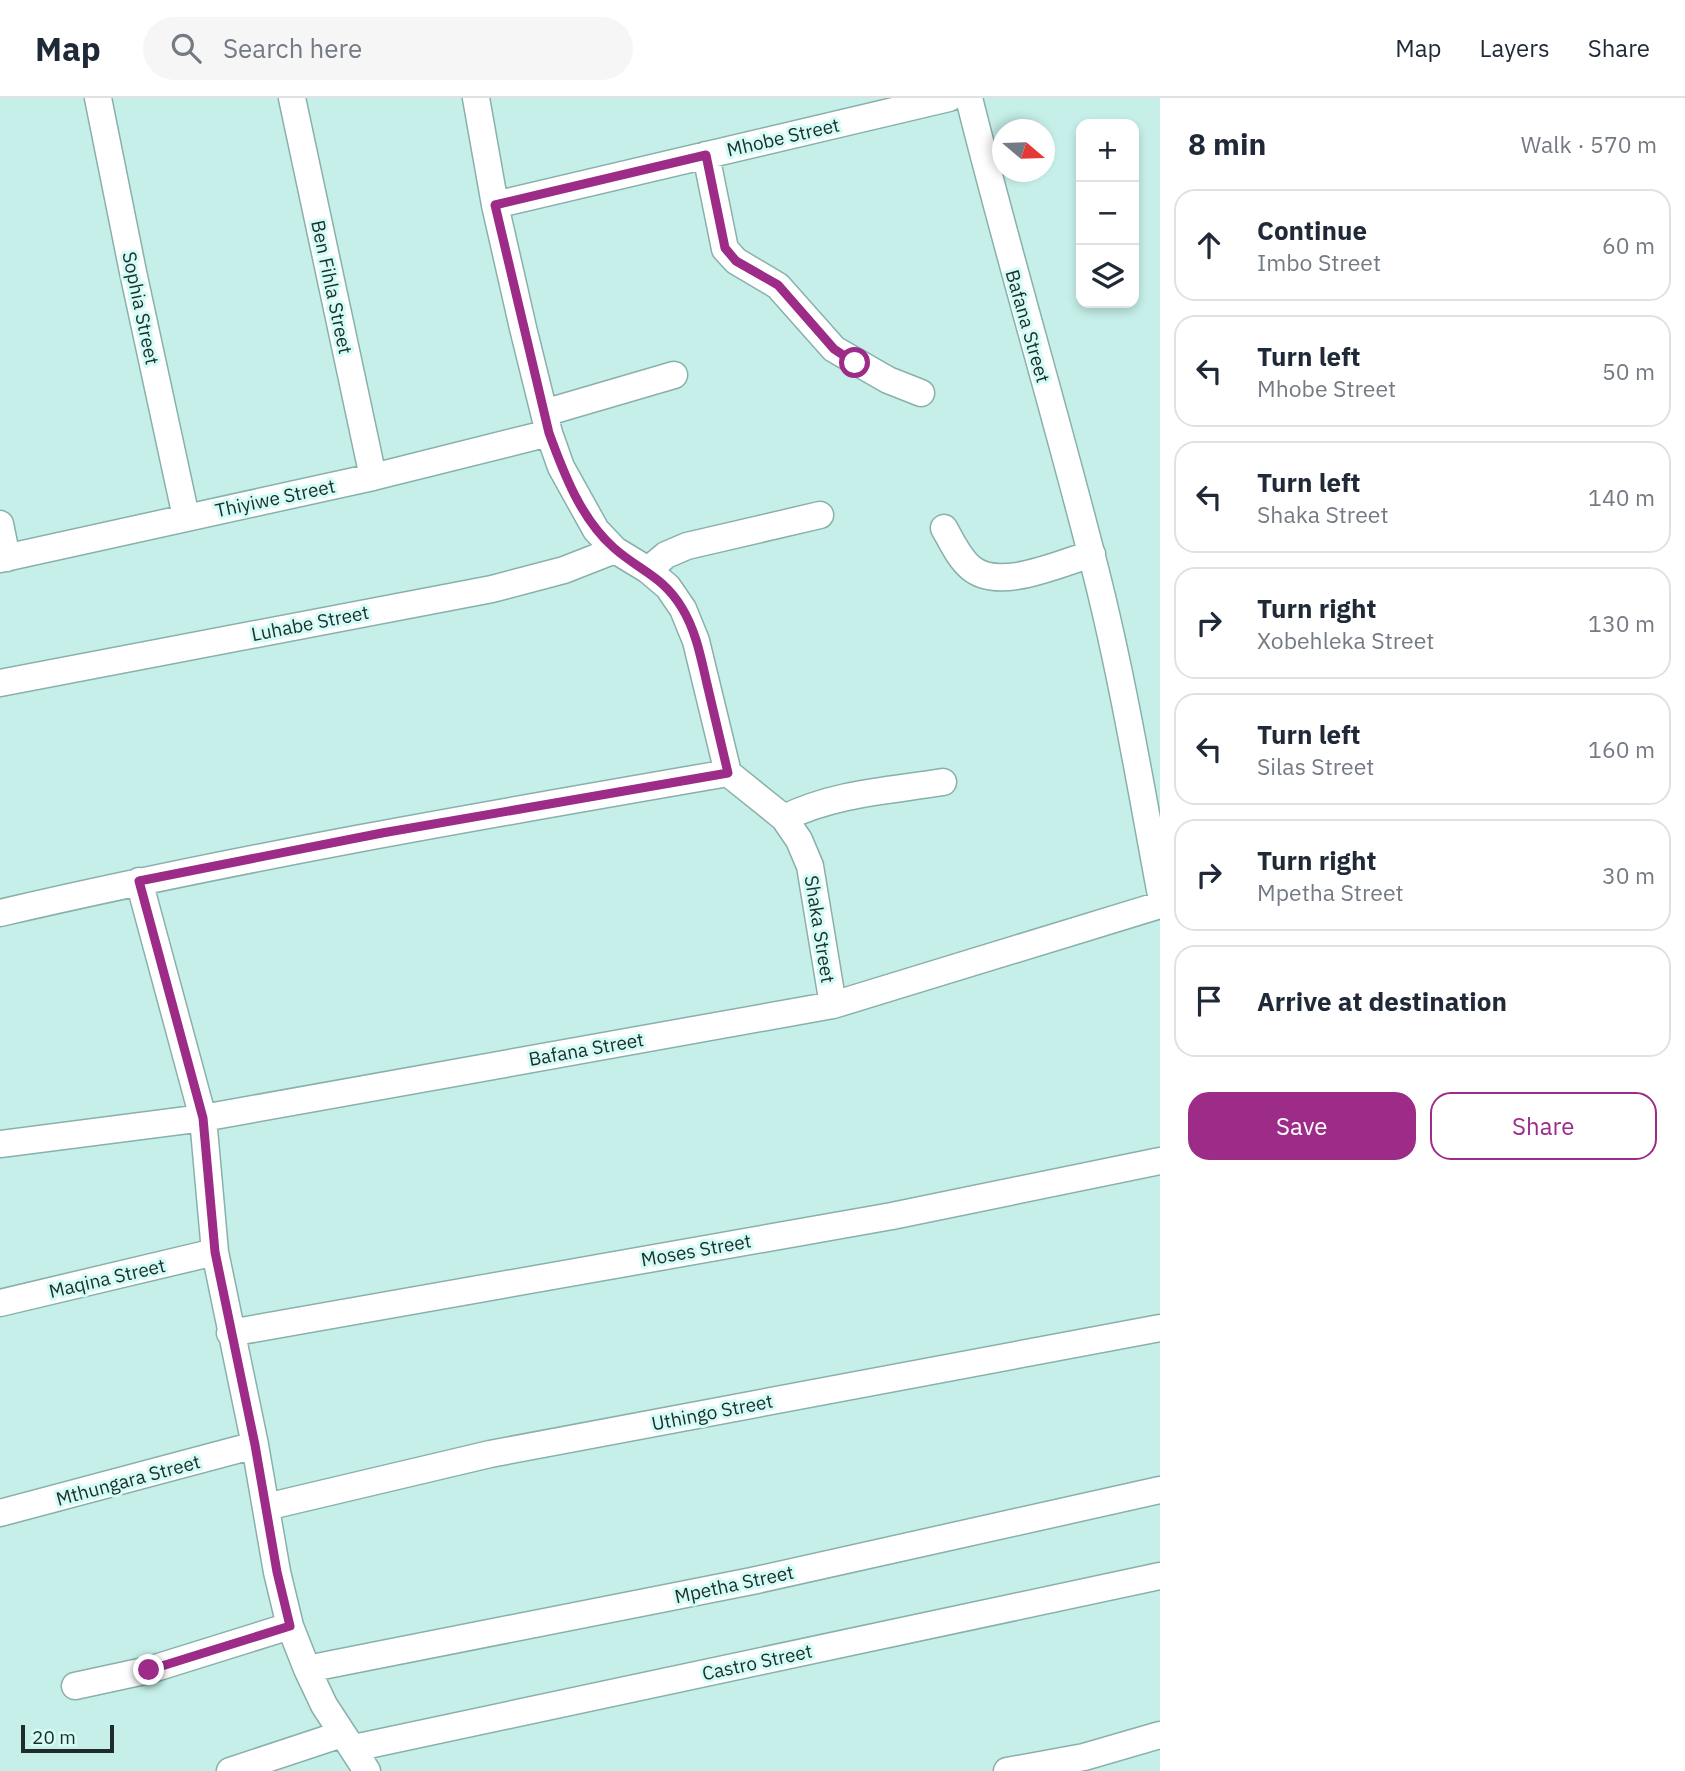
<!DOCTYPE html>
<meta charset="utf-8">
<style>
:root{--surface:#fff;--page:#f6f6f7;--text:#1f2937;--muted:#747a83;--line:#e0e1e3;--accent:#9d2c89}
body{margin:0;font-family:"IBM Plex Sans",sans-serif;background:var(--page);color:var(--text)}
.controls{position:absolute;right:21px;top:21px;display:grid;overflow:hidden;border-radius:14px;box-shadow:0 4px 10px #0003}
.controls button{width:63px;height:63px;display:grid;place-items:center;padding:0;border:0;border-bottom:2px solid var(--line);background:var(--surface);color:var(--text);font:35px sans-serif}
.compass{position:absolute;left:992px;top:21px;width:63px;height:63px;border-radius:50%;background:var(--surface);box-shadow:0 4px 10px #0003;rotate:109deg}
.scale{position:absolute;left:21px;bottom:18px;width:93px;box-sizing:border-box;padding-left:7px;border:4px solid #1d2d2b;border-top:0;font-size:19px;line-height:24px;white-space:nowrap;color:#1d2d2b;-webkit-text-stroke:5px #d3fcf6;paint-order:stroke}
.stop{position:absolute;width:21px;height:21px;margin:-16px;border:5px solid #9d2c89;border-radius:50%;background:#fff}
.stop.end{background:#9d2c89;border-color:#fff;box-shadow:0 2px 7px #0008}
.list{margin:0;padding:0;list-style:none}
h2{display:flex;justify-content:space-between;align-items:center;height:91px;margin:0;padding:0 28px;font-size:30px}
h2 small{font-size:23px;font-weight:400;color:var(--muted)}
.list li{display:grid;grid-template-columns:46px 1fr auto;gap:21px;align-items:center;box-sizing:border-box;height:112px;margin:0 14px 14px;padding:0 14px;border:2px solid var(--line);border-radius:21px}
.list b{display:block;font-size:26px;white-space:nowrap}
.list p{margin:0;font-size:23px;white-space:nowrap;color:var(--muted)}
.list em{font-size:23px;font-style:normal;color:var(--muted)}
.actions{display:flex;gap:14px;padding:21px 28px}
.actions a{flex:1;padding:16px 0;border:2px solid var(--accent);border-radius:21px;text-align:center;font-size:24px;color:var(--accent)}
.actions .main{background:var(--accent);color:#fff}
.icon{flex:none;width:38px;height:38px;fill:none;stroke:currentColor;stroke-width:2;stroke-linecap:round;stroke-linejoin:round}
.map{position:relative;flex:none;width:1160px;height:1673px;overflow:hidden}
header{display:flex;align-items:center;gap:42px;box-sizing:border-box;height:98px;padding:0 35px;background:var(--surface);border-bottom:2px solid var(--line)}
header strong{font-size:33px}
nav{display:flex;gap:38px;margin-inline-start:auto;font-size:24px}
.search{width:490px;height:63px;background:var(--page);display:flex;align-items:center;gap:18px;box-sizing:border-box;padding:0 24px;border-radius:38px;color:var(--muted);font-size:26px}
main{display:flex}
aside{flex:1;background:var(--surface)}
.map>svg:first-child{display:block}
</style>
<header>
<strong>Map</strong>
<div class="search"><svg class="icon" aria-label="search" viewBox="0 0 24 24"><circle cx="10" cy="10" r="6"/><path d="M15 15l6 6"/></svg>Search here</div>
<nav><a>Map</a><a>Layers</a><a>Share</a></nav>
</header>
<main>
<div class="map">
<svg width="1160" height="1673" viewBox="0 0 1160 1673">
<rect width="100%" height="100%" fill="#c6efe9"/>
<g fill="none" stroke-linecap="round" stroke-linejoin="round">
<!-- minor casing -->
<g stroke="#89b0ab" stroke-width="29">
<path id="minor" d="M98,0L133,174L186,419
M292,0L373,379
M476,0L495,107L523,230L549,335L561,369L596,432L615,452L648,472L668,489L683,511L696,543L728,675L784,720L799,742L810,768L833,907
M969,0C1007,152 1052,303 1091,455C1120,565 1139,679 1160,792
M706,57L725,151L736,163L778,188L834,251L888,282L921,295
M495,107L949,0
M544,315L674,277
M0,426L7,460
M944,430C952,444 959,460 971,470C1000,494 1060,465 1092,456
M0,461L373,379L549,335
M648,472L666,457L687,448L820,417
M0,585L492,491L564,472L615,452
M784,720C836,695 886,693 943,684
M139,783L203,1020L215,1154L255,1347L277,1474L290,1528L307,1571L324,1607L367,1673
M0,815C241,759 485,717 728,675
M0,1046L203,1020L833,907L1160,807
M0,1205L215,1154
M230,1235L892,1118L1160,1063
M266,1409L490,1356L1160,1230
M0,1415L255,1347
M307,1571L752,1483L1160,1392
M75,1588L149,1572L290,1528
M354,1650L1160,1478
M230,1673L342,1636
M1007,1673L1084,1659L1160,1637"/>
</g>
<!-- minor -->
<use href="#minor" stroke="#fff" stroke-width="26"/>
</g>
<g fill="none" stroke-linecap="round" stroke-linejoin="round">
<!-- route -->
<path stroke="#9d2c89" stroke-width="9" d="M149,1572L290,1528L277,1474L255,1347L215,1154L203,1020L139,783L382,735L728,675C721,645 714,615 707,586C701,560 696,533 682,510C663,478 640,473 614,450C581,421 564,376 549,335L495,107L706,57L725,150L736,163L778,187L834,251L855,265"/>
</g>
<g text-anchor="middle" stroke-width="6" stroke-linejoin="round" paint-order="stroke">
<!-- street labels -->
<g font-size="19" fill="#1d2d2b" stroke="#d3fcf6">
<text transform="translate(783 39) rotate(-13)" y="7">Mhobe Street</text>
<text transform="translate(332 189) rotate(78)" y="7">Ben Fihla Street</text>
<text transform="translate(141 210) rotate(78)" y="7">Sophia Street</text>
<text transform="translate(1028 228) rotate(74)" y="7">Bafana Street</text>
<text transform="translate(275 400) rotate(-12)" y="7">Thiyiwe Street</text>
<text transform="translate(310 525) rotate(-11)" y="7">Luhabe Street</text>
<text transform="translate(820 831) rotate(81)" y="7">Shaka Street</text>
<text transform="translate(586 951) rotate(-10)" y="7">Bafana Street</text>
<text transform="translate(696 1152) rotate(-10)" y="7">Moses Street</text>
<text transform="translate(107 1180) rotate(-13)" y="7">Maqina Street</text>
<text transform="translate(712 1314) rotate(-11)" y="7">Uthingo Street</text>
<text transform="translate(128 1382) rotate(-15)" y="7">Mthungara Street</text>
<text transform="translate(734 1486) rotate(-12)" y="7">Mpetha Street</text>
<text transform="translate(757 1564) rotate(-12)" y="7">Castro Street</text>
</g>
</g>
</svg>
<div class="controls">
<button>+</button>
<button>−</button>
<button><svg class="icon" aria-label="layers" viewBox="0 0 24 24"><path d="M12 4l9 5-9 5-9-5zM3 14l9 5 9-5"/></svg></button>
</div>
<svg class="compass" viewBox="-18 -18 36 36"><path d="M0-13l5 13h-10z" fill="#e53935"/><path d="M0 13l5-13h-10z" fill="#747a83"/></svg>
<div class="scale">20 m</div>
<div class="stop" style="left:855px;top:265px"></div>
<div class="stop end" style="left:149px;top:1572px"></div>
</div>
<aside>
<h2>8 min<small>Walk · 570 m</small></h2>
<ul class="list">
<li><svg class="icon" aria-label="ahead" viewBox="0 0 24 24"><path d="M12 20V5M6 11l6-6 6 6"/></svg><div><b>Continue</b><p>Imbo Street</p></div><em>60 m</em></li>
<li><svg class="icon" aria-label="left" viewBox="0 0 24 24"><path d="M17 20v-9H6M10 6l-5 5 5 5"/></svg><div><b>Turn left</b><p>Mhobe Street</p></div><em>50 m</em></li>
<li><svg class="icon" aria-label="left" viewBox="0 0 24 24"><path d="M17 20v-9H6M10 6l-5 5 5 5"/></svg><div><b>Turn left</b><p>Shaka Street</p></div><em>140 m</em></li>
<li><svg class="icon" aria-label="right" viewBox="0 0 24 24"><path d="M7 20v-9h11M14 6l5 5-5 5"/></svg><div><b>Turn right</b><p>Xobehleka Street</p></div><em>130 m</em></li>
<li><svg class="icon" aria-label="left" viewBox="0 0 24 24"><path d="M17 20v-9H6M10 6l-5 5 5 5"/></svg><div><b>Turn left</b><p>Silas Street</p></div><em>160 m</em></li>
<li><svg class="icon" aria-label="right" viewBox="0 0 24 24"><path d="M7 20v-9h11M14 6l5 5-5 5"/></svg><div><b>Turn right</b><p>Mpetha Street</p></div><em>30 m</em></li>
<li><svg class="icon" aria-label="arrive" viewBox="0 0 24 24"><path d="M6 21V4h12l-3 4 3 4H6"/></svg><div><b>Arrive at destination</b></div></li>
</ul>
<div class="actions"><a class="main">Save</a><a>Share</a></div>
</aside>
</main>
